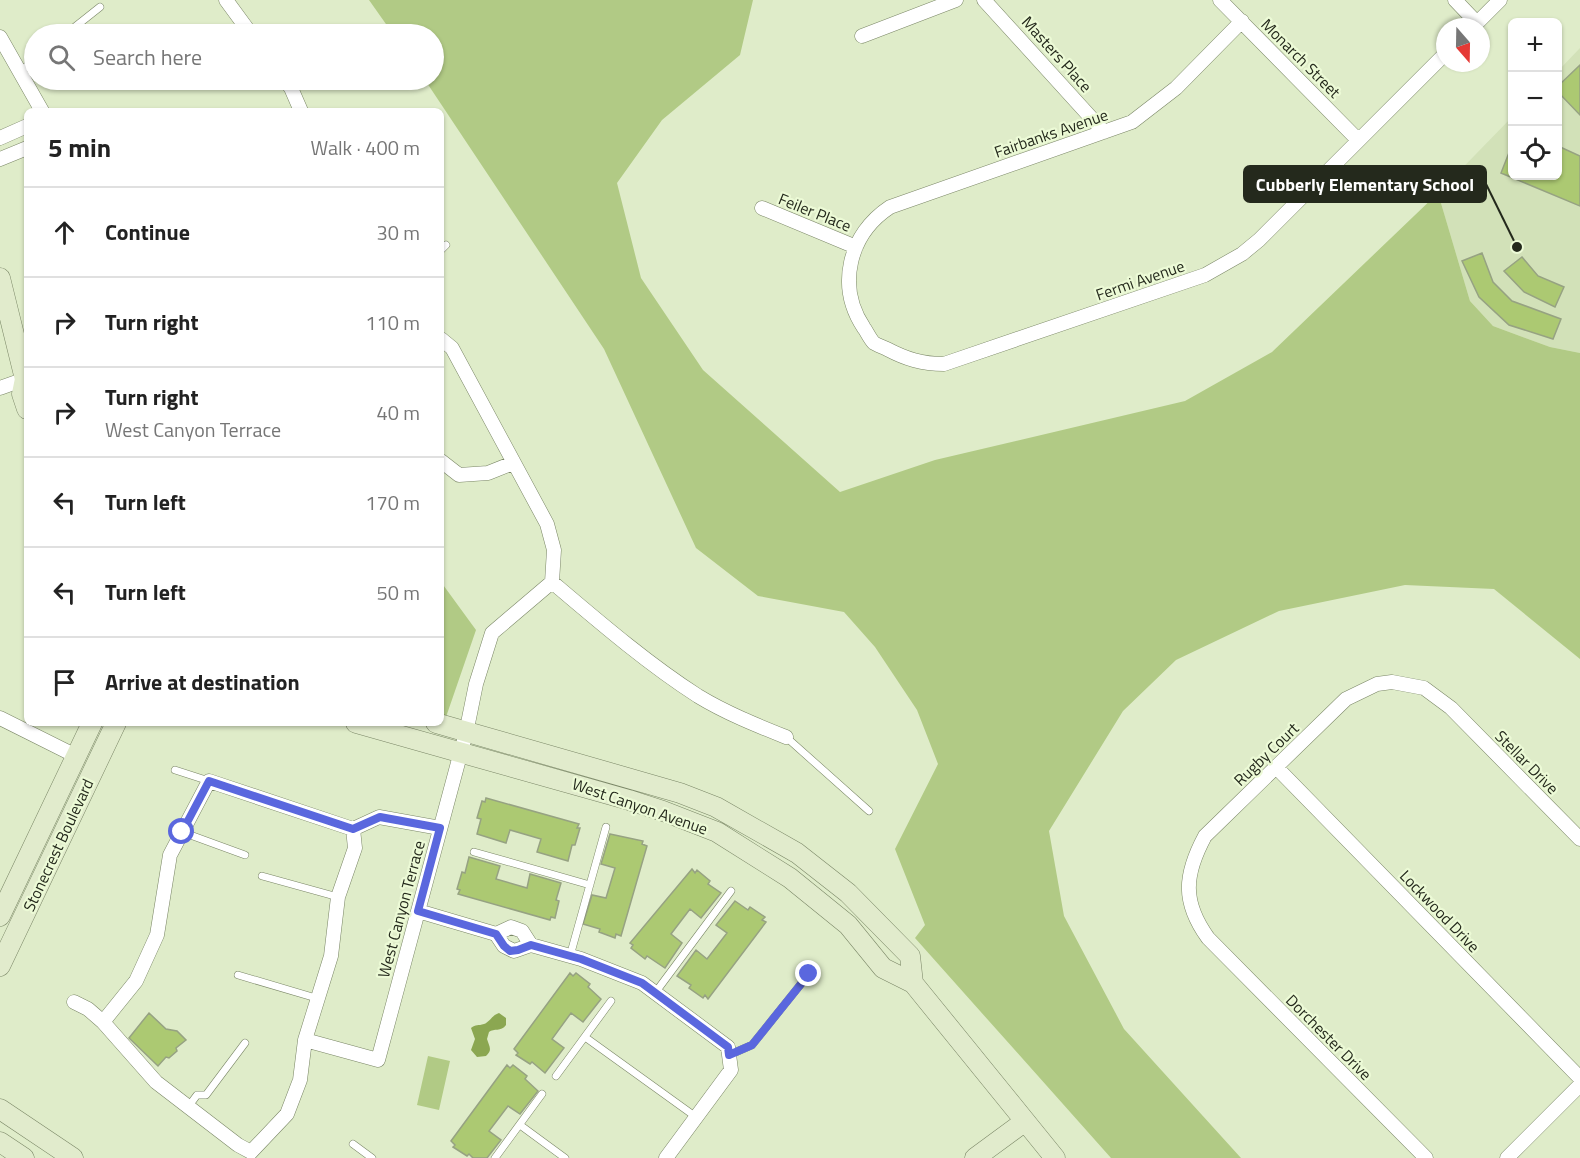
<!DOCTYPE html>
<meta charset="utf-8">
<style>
:root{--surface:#fff;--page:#f6f6f6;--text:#222;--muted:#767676;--line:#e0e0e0}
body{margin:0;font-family:"Titillium Web",sans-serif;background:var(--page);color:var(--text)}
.controls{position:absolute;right:18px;top:18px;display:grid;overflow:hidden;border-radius:9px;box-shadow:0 2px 4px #0004}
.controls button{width:54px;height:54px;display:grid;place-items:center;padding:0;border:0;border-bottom:2px solid var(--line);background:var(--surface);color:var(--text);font:30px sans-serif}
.compass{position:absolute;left:1436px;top:18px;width:54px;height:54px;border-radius:50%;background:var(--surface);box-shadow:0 2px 4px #0004;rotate:160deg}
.stop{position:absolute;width:18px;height:18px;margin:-14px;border:4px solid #5a67de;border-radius:50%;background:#fff}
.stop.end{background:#5a67de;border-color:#fff;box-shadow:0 2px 6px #0008}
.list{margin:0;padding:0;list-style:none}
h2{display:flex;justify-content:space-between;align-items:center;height:78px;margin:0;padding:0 24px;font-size:26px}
h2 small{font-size:20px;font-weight:400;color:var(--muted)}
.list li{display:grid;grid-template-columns:39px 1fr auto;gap:18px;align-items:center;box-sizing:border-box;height:90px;padding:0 24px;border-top:2px solid var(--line)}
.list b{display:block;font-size:22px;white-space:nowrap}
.list p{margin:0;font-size:20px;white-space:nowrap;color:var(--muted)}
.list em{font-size:20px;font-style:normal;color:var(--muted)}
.icon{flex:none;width:33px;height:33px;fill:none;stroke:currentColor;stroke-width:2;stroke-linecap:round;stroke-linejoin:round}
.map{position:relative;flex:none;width:1580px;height:1158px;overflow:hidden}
.search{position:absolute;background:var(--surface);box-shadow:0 2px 4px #0004;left:24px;top:24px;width:420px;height:66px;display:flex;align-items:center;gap:15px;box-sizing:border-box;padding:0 21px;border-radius:33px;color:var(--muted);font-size:22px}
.panel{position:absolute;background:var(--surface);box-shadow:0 2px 4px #0004;left:24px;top:108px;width:420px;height:618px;border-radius:9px}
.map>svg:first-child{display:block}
</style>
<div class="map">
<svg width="1580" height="1158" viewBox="0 0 1580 1158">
<rect width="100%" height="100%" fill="#dfecc9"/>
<!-- built -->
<path fill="#d2e1b8" d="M1580,48V353L1550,347L1493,326L1470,301L1438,193L1512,117V176H1558V71Z"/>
<!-- green -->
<path fill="#b1ca85" d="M369,0H753L740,55L662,120L617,183L641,278L703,370L840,492L935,460L1185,401L1272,352L1438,193L1470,301L1493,326L1550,347L1580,353V659L1494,589L1405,585L1279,611L1176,660L1123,711L1049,831L1064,916L1124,1029L1241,1158H1111L915,938L925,925L895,849L938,764L917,710L875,647L844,612L758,596L696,548L604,349L425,80H434V34H393Z
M441,582L476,630L446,717L441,715Z
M428,1056L450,1061L439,1110L417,1105Z"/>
<!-- water -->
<path fill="#8ba751" d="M499,1013L506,1018V1025C501,1032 494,1028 489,1032L487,1039C489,1046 493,1050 486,1056L477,1057L471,1050L475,1039L471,1028C476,1024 478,1026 484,1024C490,1022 492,1015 499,1013Z"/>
<!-- building -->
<path fill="#acc972" stroke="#96a282" stroke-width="1.5" d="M1580,65V115L1558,92V86Z
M1512,145V176H1558V146L1580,156V206L1501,173Z
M1482,253L1493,282L1512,301L1561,319L1553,339L1509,325L1479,297L1462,261Z
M1522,257L1538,276L1564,287L1555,307L1524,292L1504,271Z
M486,798L579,824L577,828H580L575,845H572L568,861L537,852L541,839L510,830L506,843L477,834L481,819L477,818L482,801L485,802Z
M610,834L643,841L642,844L647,846L621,936L616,934L615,938L599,932L600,929L583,924L592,895L606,898L615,868L601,864Z
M469,857L500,866L496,879L527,888L530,874L561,883L556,900L559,901L555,918L551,917L550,920L458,894L460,890L457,889L462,872L465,873Z
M692,869L695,873L697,870L710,881L708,884L721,893L701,918L690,909L671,934L682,943L665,968L647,956L645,959L631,948L633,945L630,943Z
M735,901L748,910L750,907L765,917L762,920L766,922L708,999L705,995L703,998L689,988L691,985L677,976L696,950L707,959L727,933L716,925Z
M570,973L573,976L576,973L590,984L588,987L601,999L583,1022L571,1013L552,1039L564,1048L545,1073L532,1062L530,1064L516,1055L518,1053L514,1049Z
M149,1013L166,1029L177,1031L186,1040L176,1048L177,1051L169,1058L166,1057L158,1066L129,1038Z
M507,1065L510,1068L513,1065L527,1076L525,1079L538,1091L520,1114L508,1106L489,1131L501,1140L487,1158H473L469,1154L467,1156L453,1147L455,1145L451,1141Z"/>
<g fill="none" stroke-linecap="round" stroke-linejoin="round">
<!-- lane casing -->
<g stroke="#7a8666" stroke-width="8">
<path id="lane" d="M66,34L100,7
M21,71L34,60
M441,250L446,245
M786,737L869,811
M175,770L209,781
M182,832L245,855
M474,852L590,885
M262,876L338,897
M570,956L606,827
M238,975L316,998
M655,993L731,891
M585,1037L696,1117
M729,1055L752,1045L809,974
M556,1076L611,1001
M188,1107L197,1095H206L245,1043
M520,1125L565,1158
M353,1144L372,1158
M495,1158L542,1094"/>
</g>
<!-- street casing -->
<g stroke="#7a8666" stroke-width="15">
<path id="street" d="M226,0L251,34
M984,0L1104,132
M1220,0L1358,140
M1455,0L1477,23
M1242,21L1176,88L1132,122L890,207C849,234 836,286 864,328C867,332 870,339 874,343C877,345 883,347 887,349C906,359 922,364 944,364L1205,275L1242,254L1259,240L1445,54
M1473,27L1500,0
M862,36L956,0
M0,37L42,111
M285,80L291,88L301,111
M0,138L27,126
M0,159L27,148
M762,208L856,247
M0,388L25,379
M441,461L459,475L488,473L513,463
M552,582C598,621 648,664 698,696C726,713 756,725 786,737
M0,718L76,756
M1277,768L1580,1078
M353,829L355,848L338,897L331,956L305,1040L300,1080L287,1114L251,1152L238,1145L156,1082L103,1022L136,981L157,935L170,855L209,781L353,829L379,817L440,828
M418,911L496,934
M511,927L522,931L531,945L514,951L504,946L496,934Z
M531,945L581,959L642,983L728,1047L731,1070L666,1158
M74,1002L88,1009L103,1022
M305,1040L378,1060L466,733L476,684L492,633L552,582L554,550L547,524L452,348L441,339
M1426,1158L1208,938C1182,902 1184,875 1205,836L1346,699L1377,684L1392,682L1424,688L1451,708L1580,839
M1507,1158L1580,1085"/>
</g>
<!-- secondary casing -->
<g stroke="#7a8666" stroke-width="21">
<path id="secondary" d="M0,278L25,379L22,394L27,409
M356,723L629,800L663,811L717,832L790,878L848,925L883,968L913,983L1055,1158
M436,723L680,793L716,807L797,853L848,893L910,956L913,983
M0,916L92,723
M0,966L116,723
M0,1109L73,1158
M0,1142L24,1158
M975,1158L1024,1122"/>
</g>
<!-- lane -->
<use href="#lane" stroke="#fff" stroke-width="7"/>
<!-- street -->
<use href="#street" stroke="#fff" stroke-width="14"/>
<!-- secondary -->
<use href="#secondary" stroke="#e1ebcc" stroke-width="20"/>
</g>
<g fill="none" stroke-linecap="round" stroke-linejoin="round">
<!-- route -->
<path stroke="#5a67de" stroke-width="8" d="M182,832L209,781L353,829L380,817L440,828L418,911L496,934L504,946L510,951L518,950L531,945L581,959L642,983L728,1047L729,1055L752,1045L809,974"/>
</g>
<g text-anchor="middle" stroke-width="4.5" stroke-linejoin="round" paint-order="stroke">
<!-- street labels -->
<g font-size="16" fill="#24291c" stroke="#ecfad6">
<text transform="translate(1057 54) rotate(48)" y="6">Masters Place</text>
<text transform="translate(1301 58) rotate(45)" y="6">Monarch Street</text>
<text transform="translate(1051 133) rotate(-19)" y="6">Fairbanks Avenue</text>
<text transform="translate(815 212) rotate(22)" y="6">Feiler Place</text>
<text transform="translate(1140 280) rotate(-19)" y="6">Fermi Avenue</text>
<text transform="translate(1266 754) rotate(-44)" y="6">Rugby Court</text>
<text transform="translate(1527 762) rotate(45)" y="6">Stellar Drive</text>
<text transform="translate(640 806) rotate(19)" y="6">West Canyon Avenue</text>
<text transform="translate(58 845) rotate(-65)" y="6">Stonecrest Boulevard</text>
<text transform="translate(401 909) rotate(-75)" y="6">West Canyon Terrace</text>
<text transform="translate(1440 911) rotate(46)" y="6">Lockwood Drive</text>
<text transform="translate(1329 1037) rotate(45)" y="6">Dorchester Drive</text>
</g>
</g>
<!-- callouts -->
<path fill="none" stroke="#24291c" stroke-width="2" d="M1517 247L1486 184"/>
<circle fill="#24291c" stroke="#ecfad6" stroke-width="2" cx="1517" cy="247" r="6"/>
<rect fill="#24291c" stroke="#24291c" stroke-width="2" x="1244" y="166" width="242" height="36" rx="6"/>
<g font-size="18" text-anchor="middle" font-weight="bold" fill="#fff">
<text x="1365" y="191">Cubberly Elementary School</text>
</g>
</svg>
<div class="controls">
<button>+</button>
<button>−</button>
<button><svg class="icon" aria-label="locate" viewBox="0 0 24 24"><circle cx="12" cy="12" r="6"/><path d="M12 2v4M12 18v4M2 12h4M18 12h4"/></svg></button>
</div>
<svg class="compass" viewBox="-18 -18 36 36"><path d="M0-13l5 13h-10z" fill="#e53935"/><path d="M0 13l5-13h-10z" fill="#767676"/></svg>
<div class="stop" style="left:182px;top:832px"></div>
<div class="stop end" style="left:809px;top:974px"></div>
<div class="search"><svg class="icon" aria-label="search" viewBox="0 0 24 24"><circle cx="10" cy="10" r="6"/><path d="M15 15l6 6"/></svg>Search here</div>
<section class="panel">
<h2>5 min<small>Walk · 400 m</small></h2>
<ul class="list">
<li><svg class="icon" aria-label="ahead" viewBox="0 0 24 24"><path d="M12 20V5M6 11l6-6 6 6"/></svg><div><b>Continue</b></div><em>30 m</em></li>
<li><svg class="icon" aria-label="right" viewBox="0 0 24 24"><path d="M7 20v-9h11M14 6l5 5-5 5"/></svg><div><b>Turn right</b></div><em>110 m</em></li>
<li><svg class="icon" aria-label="right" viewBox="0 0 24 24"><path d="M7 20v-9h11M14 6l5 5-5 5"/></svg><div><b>Turn right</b><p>West Canyon Terrace</p></div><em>40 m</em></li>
<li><svg class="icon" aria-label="left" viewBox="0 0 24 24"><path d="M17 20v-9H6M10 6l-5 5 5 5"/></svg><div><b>Turn left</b></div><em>170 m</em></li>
<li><svg class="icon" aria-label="left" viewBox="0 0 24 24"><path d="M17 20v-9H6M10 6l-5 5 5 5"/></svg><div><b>Turn left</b></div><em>50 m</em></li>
<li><svg class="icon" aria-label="arrive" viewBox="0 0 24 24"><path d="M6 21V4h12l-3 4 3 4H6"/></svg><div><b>Arrive at destination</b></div></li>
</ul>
</section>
</div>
